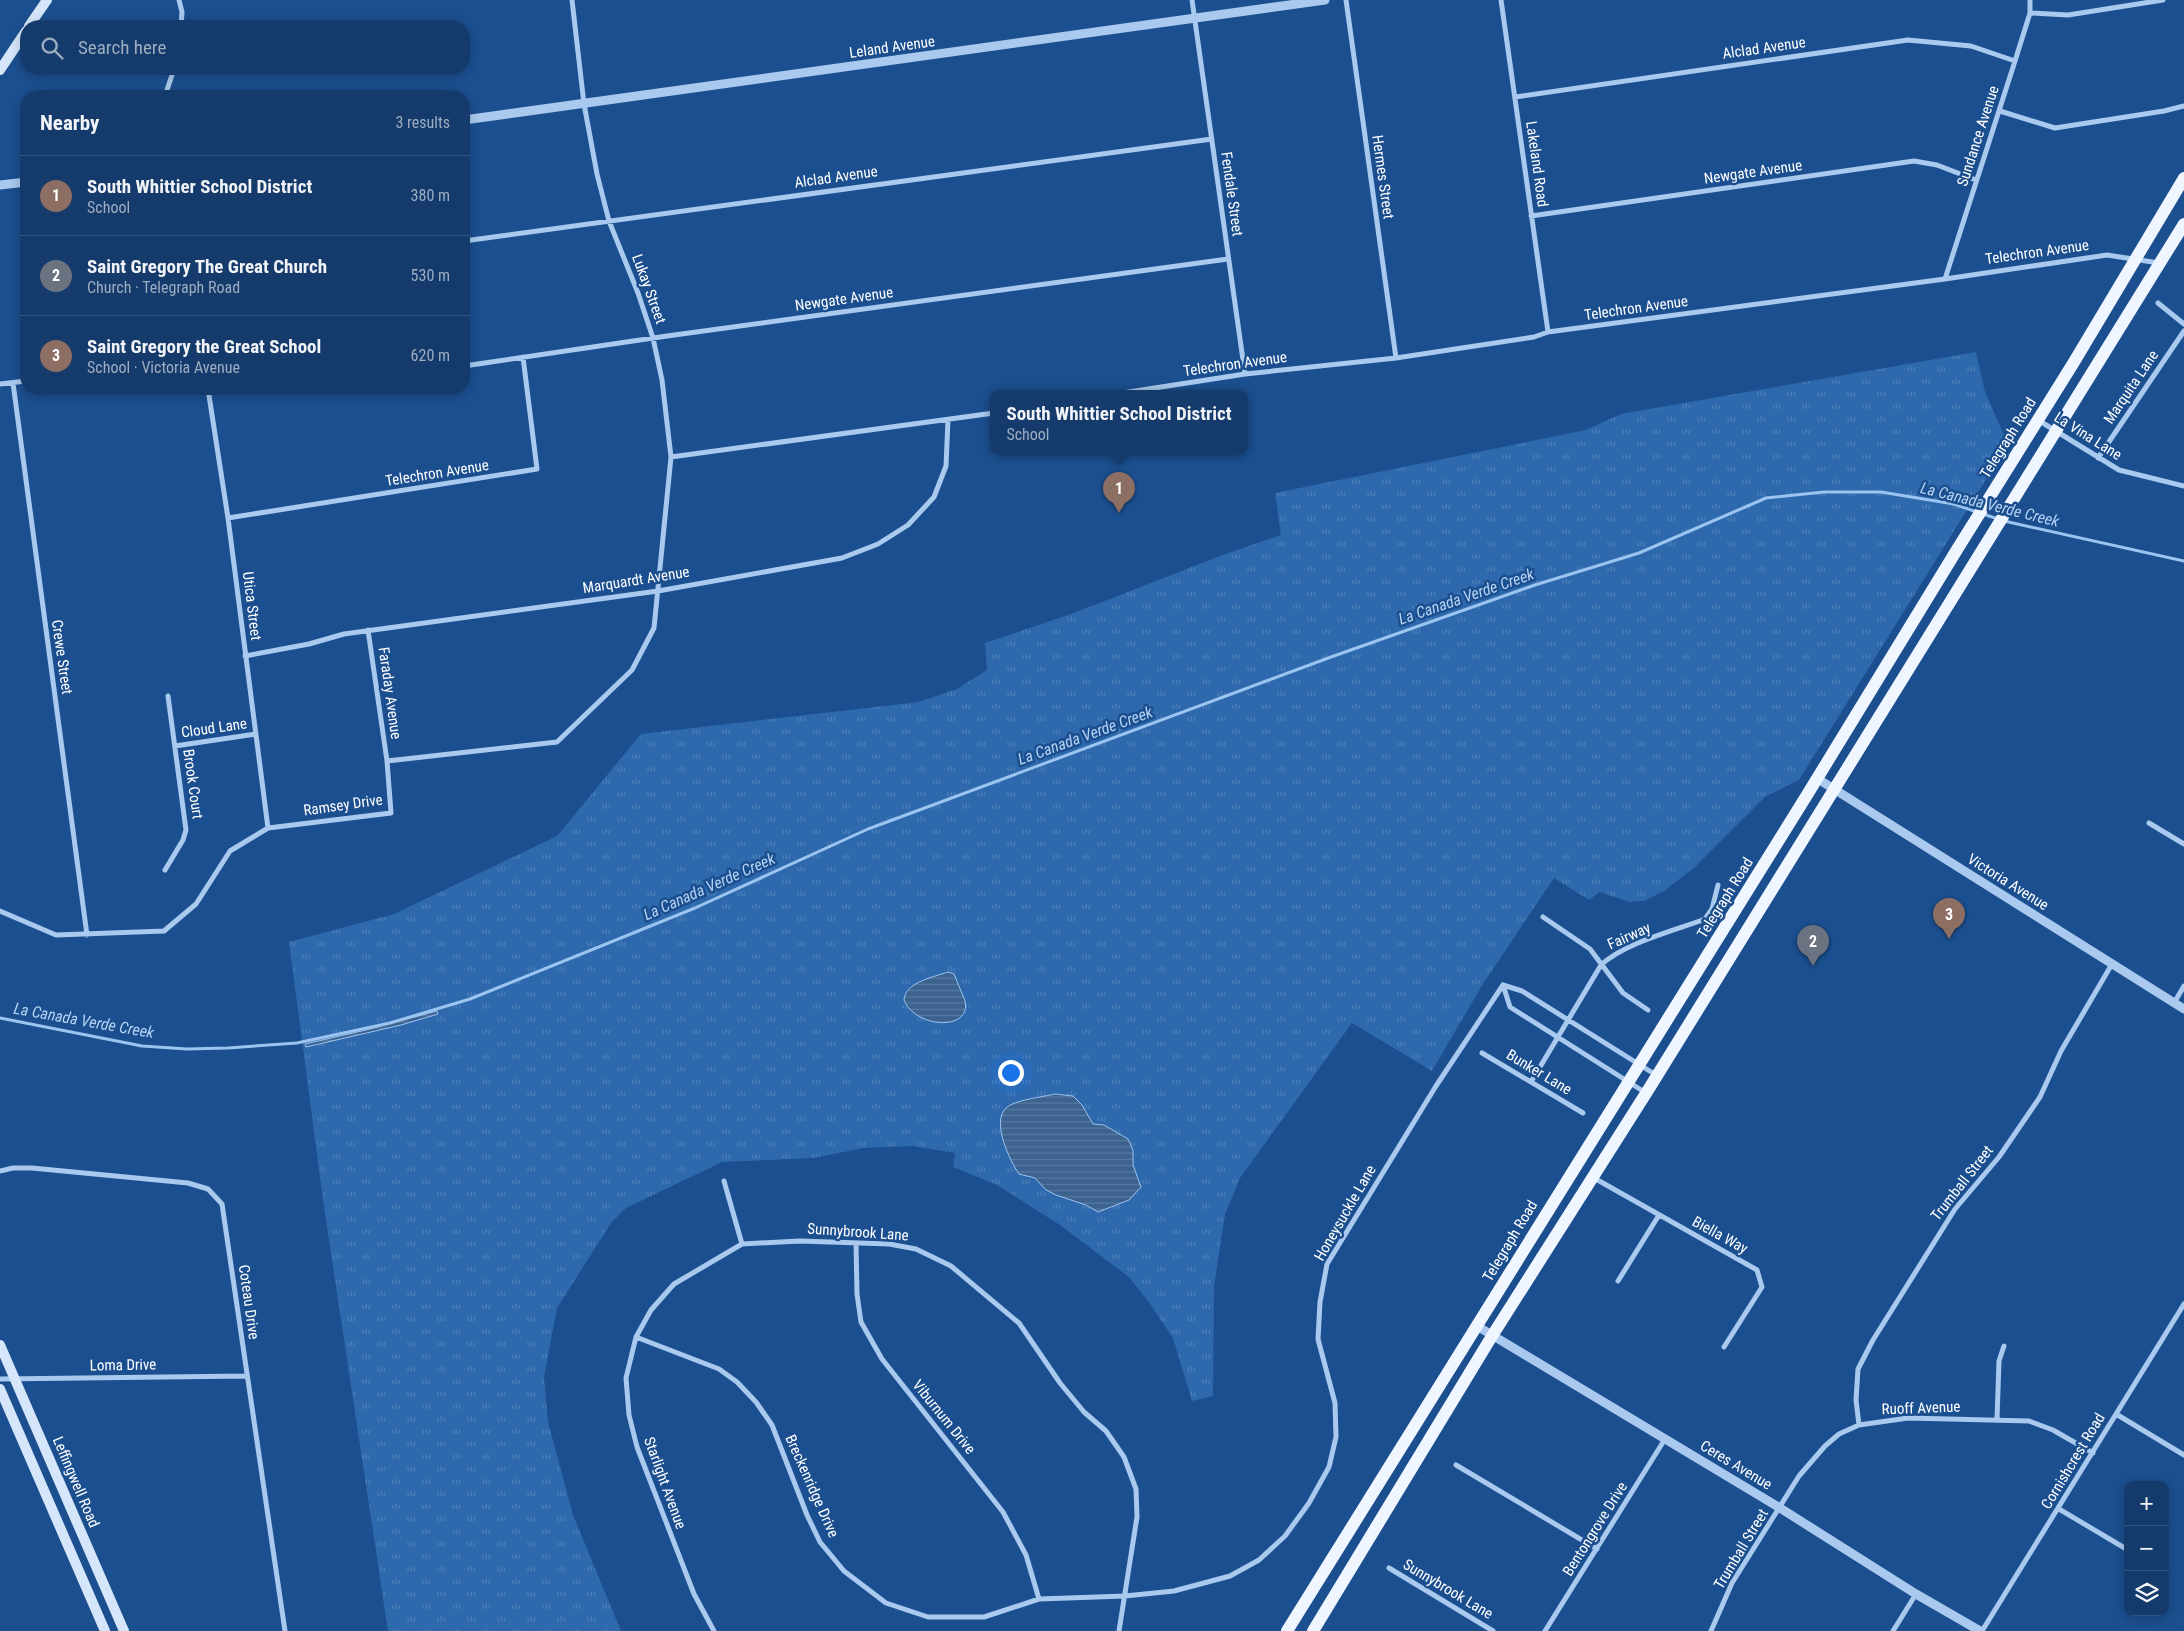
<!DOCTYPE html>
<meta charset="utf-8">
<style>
:root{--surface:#143b6b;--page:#1d4271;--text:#f1f3f6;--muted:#9dadc1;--line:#33557e;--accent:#ffd166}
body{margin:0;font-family:"Roboto Condensed",sans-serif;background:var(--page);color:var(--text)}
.controls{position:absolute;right:15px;bottom:15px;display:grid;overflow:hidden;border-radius:10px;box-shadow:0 2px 12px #0003}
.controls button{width:45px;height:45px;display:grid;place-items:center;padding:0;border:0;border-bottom:1px solid var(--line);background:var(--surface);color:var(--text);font:25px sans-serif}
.you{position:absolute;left:1010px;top:1072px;width:18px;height:18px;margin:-12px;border:4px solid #fff;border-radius:50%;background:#1a73e8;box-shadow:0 0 0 8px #1a73e833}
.badge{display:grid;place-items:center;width:32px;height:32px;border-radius:50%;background:var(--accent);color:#fff;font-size:16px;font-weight:700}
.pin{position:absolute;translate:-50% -41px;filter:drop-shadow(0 1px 2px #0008)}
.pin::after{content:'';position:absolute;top:26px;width:18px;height:15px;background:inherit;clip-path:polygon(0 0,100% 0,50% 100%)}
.popup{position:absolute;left:990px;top:390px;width:258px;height:65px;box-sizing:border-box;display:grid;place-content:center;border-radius:10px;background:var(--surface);filter:drop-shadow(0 1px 4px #0005);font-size:16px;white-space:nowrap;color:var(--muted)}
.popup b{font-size:19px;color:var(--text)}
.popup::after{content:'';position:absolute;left:50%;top:100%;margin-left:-10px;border:10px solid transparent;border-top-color:var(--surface)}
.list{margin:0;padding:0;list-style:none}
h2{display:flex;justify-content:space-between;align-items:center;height:65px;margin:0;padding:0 20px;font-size:21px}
h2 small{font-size:16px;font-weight:400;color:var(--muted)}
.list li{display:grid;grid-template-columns:32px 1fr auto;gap:15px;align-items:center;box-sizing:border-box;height:80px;padding:0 20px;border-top:1px solid var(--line)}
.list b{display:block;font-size:19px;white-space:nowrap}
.list p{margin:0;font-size:16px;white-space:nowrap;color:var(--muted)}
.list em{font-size:16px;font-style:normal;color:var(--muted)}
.icon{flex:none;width:28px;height:28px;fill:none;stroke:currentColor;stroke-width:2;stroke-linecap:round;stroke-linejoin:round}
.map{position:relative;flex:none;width:2184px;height:1631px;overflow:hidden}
.search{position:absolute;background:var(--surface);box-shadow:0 2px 12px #0003;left:20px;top:20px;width:450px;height:55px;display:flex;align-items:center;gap:12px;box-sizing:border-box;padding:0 18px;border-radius:20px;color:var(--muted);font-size:19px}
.panel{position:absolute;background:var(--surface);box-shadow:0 2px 12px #0003;left:20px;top:90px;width:450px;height:305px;border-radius:20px}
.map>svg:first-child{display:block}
</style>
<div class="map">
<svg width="2184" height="1631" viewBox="0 0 2184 1631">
<defs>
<pattern id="grass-tufts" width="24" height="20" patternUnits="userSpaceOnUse" patternTransform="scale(1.25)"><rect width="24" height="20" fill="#2e69ad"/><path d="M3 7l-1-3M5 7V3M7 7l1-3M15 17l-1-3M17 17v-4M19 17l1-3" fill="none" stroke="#4d80b9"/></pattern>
<pattern id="water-rules" width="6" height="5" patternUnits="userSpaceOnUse" patternTransform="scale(1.25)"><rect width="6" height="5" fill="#3c6290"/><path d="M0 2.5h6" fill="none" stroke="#597aa1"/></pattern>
</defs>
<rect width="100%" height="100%" fill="#1b4f8f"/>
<!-- grass -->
<path fill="url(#grass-tufts)" d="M1976,352L1985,392L2008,444L1799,780L1765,797L1695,867L1664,891L1644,901L1629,902L1600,892L1589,900L1554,878L1481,987L1432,1071L1352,1023L1240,1178L1225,1214L1214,1286L1213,1396L1192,1401L1173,1338L1148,1301L1129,1277L1060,1225L997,1185L953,1167L955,1153L913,1146L864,1148L813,1158L722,1162L626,1208L611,1223L557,1308L544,1377L548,1422L573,1515L621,1631H388L323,1200L289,942L394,914L557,836L641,734L919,702L957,689L987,670L985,643L1074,613L1220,556L1281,535L1275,493L1586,430L1621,414Z"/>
<!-- water -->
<path fill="url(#water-rules)" stroke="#9cc4f0" d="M948,972L954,974L965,1001C972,1031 916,1029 904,1000C905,982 934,977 948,972Z
M437,1011L438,1014L401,1025L306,1047L305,1044L366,1030Z
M1055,1094L1073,1096L1082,1105L1093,1124L1104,1125L1128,1139L1133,1150V1165L1141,1187L1129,1200L1098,1212L1086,1205L1056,1195L1046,1190L1035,1178L1019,1174C1010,1161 991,1122 1006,1108C1014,1100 1043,1097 1055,1094Z"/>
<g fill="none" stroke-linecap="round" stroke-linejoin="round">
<!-- stream -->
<path stroke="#9cc4f0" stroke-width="3" d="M1983,514L1998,519
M2004,521L2184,561
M0,1018L142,1046L187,1049L228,1048L297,1043L390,1023L470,999L695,908L868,829L1331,657L1535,585L1639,553L1766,498L1824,492H1881L1954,504L1977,512"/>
<!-- minor -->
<path stroke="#a9c9ee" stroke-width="5" d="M179,0L182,12L181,26
M1192,0L1245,374
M1346,0L1396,358
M1501,0L1548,332
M2030,13L2068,15L2163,0
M168,96L167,90L174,69
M1515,97L1908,40L1971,46L2015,61
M2000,111L2055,128L2164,111L2184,106
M1531,216L1914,161L1937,165L1976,180
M464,241L1212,139
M1945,279L2015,61L2030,13V0
M2158,303L2184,324
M464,366L667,336L1228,259
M13,383L87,935
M0,384L26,381
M208,389L228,518L268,828
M1116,394L1245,374L1396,358L1534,337L1548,332L1945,279L2107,255L2159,263
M2038,420L2119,470L2184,486
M671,457L994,413
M2098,458L2184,331
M228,518L537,469L523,357
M368,630L387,761
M245,656L309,644L344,634L658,591L842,558L878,544L908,525L934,497L946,466L948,420
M175,746L256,734
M2149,823L2184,844
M165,870L183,840L186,830L168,696
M0,911L56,935L164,931L196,904L230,851L268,828L391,813L387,761L557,742L632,670L654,628L671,457L662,380L653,338L638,293L609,221L597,174L584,104L572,0
M1543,917L1590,949L1623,993L1648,1010
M1503,985L1510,1007L1646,1093
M1503,985L1522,991L1656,1075
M2174,1003L2184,986
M1482,1053L1583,1113
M1531,1082L1601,965C1624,943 1674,931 1705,919L1712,909L1718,885
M0,1171L13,1168H32L188,1183L208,1189L222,1204L285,1631
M1594,1178L1757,1270L1762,1287L1724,1347
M724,1181L742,1244
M856,1243L857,1294L861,1322L882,1359L1003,1512L1026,1555L1039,1599
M1618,1281L1659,1215
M636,1337L719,1369L737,1382L756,1402L772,1425L807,1515L820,1542L844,1571L886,1603L928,1617H984L1039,1599L1125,1596L1174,1591L1230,1576L1259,1560L1285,1536L1309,1503L1329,1467L1336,1437L1335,1403L1318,1339L1320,1302L1327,1264L1436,1086L1503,985
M0,1379L246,1376
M2116,1414L2184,1455
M1997,1419L1999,1361L2004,1346
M1859,1425L1856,1400L1858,1369L1873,1340L1955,1209L1999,1157L2040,1097L2061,1051L2112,964
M1456,1465L1597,1549
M2059,1509L2128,1550
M1389,1568L1493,1631
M714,1631L694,1594L637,1447L629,1415L626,1378L636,1337L651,1310L674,1284L742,1244L800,1241L889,1244L916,1249L951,1266L1019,1323L1060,1383L1084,1412L1106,1431L1124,1457L1136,1489L1137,1517L1119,1631
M1545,1631L1665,1439
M1711,1631L1732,1583L1799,1476L1825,1446L1839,1434L1859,1425L1908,1418L2029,1421L2053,1430L2093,1453
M1893,1631L1916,1594
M1982,1631L2184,1304"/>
<!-- tertiary -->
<path stroke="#a9c9ee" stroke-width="9" d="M464,120L1325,0
M0,185L26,182
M1818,779L2184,1009
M1477,1326L1780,1508L1916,1594L1980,1631"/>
<!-- secondary -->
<path stroke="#d6e6fa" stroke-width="10" d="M29,26L47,0
M0,70L26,31
M0,1345L124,1631
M0,1389L105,1631"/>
<!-- primary -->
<path stroke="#f0f6ff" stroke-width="12" d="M1287,1631L1807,795L1958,548L2074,362L2184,178
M1313,1631L1492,1336L1650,1087L2184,224"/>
</g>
<g text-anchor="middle" stroke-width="5" stroke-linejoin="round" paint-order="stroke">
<!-- street labels -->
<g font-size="15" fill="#fff" stroke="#1b4f8f">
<text transform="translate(892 47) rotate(-8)" y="5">Leland Avenue</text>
<text transform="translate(1764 48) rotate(-8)" y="5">Alclad Avenue</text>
<text transform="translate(1978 136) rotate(-72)" y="5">Sundance Avenue</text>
<text transform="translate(1537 164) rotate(82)" y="5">Lakeland Road</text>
<text transform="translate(1753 172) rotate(-8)" y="5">Newgate Avenue</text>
<text transform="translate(836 177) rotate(-8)" y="5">Alclad Avenue</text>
<text transform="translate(1383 177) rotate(82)" y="5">Hermes Street</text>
<text transform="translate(1232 194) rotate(82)" y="5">Fendale Street</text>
<text transform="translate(2037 252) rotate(-8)" y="5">Telechron Avenue</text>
<text transform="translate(649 289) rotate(70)" y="5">Lukay Street</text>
<text transform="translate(844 299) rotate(-8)" y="5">Newgate Avenue</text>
<text transform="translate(1636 308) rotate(-8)" y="5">Telechron Avenue</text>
<text transform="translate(1235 364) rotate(-8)" y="5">Telechron Avenue</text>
<text transform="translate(2131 387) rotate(-56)" y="5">Marquita Lane</text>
<text transform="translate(2088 436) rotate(32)" y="5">La Vina Lane</text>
<text transform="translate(2008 438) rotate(-58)" y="5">Telegraph Road</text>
<text transform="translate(437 473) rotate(-9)" y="5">Telechron Avenue</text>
<text transform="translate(636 580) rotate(-9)" y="5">Marquardt Avenue</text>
<text transform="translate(252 606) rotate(83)" y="5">Utica Street</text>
<text transform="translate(62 657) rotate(82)" y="5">Crewe Street</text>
<text transform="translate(390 693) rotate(82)" y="5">Faraday Avenue</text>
<text transform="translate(214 728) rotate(-8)" y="5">Cloud Lane</text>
<text transform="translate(193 784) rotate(82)" y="5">Brook Court</text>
<text transform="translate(343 805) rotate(-8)" y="5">Ramsey Drive</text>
<text transform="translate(2008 882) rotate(32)" y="5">Victoria Avenue</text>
<text transform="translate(1725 898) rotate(-58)" y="5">Telegraph Road</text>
<text transform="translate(1629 936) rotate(-24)" y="5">Fairway</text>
<text transform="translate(1539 1072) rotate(31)" y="5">Bunker Lane</text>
<text transform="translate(1962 1183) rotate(-52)" y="5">Trumball Street</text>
<text transform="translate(1345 1213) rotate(-60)" y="5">Honeysuckle Lane</text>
<text transform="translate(858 1232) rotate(4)" y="5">Sunnybrook Lane</text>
<text transform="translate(1720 1235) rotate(29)" y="5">Biella Way</text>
<text transform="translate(1510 1241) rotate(-59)" y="5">Telegraph Road</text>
<text transform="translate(249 1302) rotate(82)" y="5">Coteau Drive</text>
<text transform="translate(123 1365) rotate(-1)" y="5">Loma Drive</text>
<text transform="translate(1921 1408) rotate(-2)" y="5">Ruoff Avenue</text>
<text transform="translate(944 1417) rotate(51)" y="5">Viburnum Drive</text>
<text transform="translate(2073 1461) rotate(-59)" y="5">Cornishcrest Road</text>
<text transform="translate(1736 1465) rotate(31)" y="5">Ceres Avenue</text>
<text transform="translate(76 1482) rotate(67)" y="5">Leffingwell Road</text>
<text transform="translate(665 1483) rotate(70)" y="5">Starlight Avenue</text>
<text transform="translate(812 1486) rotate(66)" y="5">Breckenridge Drive</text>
<text transform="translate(1595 1529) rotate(-58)" y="5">Bentongrove Drive</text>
<text transform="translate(1741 1549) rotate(-59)" y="5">Trumball Street</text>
<text transform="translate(1448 1589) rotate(31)" y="5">Sunnybrook Lane</text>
</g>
<!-- water labels -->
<g font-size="16" font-style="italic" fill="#b5d3f5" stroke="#1b4f8f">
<text transform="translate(1990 504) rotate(14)" y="6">La Canada Verde Creek</text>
<text transform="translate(1466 596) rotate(-19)" y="6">La Canada Verde Creek</text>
<text transform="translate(1085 735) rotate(-20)" y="6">La Canada Verde Creek</text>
<text transform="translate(709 886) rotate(-24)" y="6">La Canada Verde Creek</text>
<text transform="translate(84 1020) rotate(10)" y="6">La Canada Verde Creek</text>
</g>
</g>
</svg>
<div class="controls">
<button>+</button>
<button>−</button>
<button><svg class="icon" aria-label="layers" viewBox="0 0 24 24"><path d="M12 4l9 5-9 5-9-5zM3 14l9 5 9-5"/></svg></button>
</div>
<div class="you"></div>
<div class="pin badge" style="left:1119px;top:513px;background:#8d6e63">1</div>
<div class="popup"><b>South Whittier School District</b>School</div>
<div class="pin badge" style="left:1813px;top:966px;background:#6b7280">2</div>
<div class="pin badge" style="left:1949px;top:939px;background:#8d6e63">3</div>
<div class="search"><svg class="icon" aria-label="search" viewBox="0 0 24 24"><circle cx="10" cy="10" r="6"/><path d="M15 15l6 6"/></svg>Search here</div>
<section class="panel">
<h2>Nearby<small>3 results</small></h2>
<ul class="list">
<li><span class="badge" style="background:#8d6e63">1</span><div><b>South Whittier School District</b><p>School</p></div><em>380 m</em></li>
<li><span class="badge" style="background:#6b7280">2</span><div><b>Saint Gregory The Great Church</b><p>Church · Telegraph Road</p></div><em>530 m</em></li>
<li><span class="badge" style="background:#8d6e63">3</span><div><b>Saint Gregory the Great School</b><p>School · Victoria Avenue</p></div><em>620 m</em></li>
</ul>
</section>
</div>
